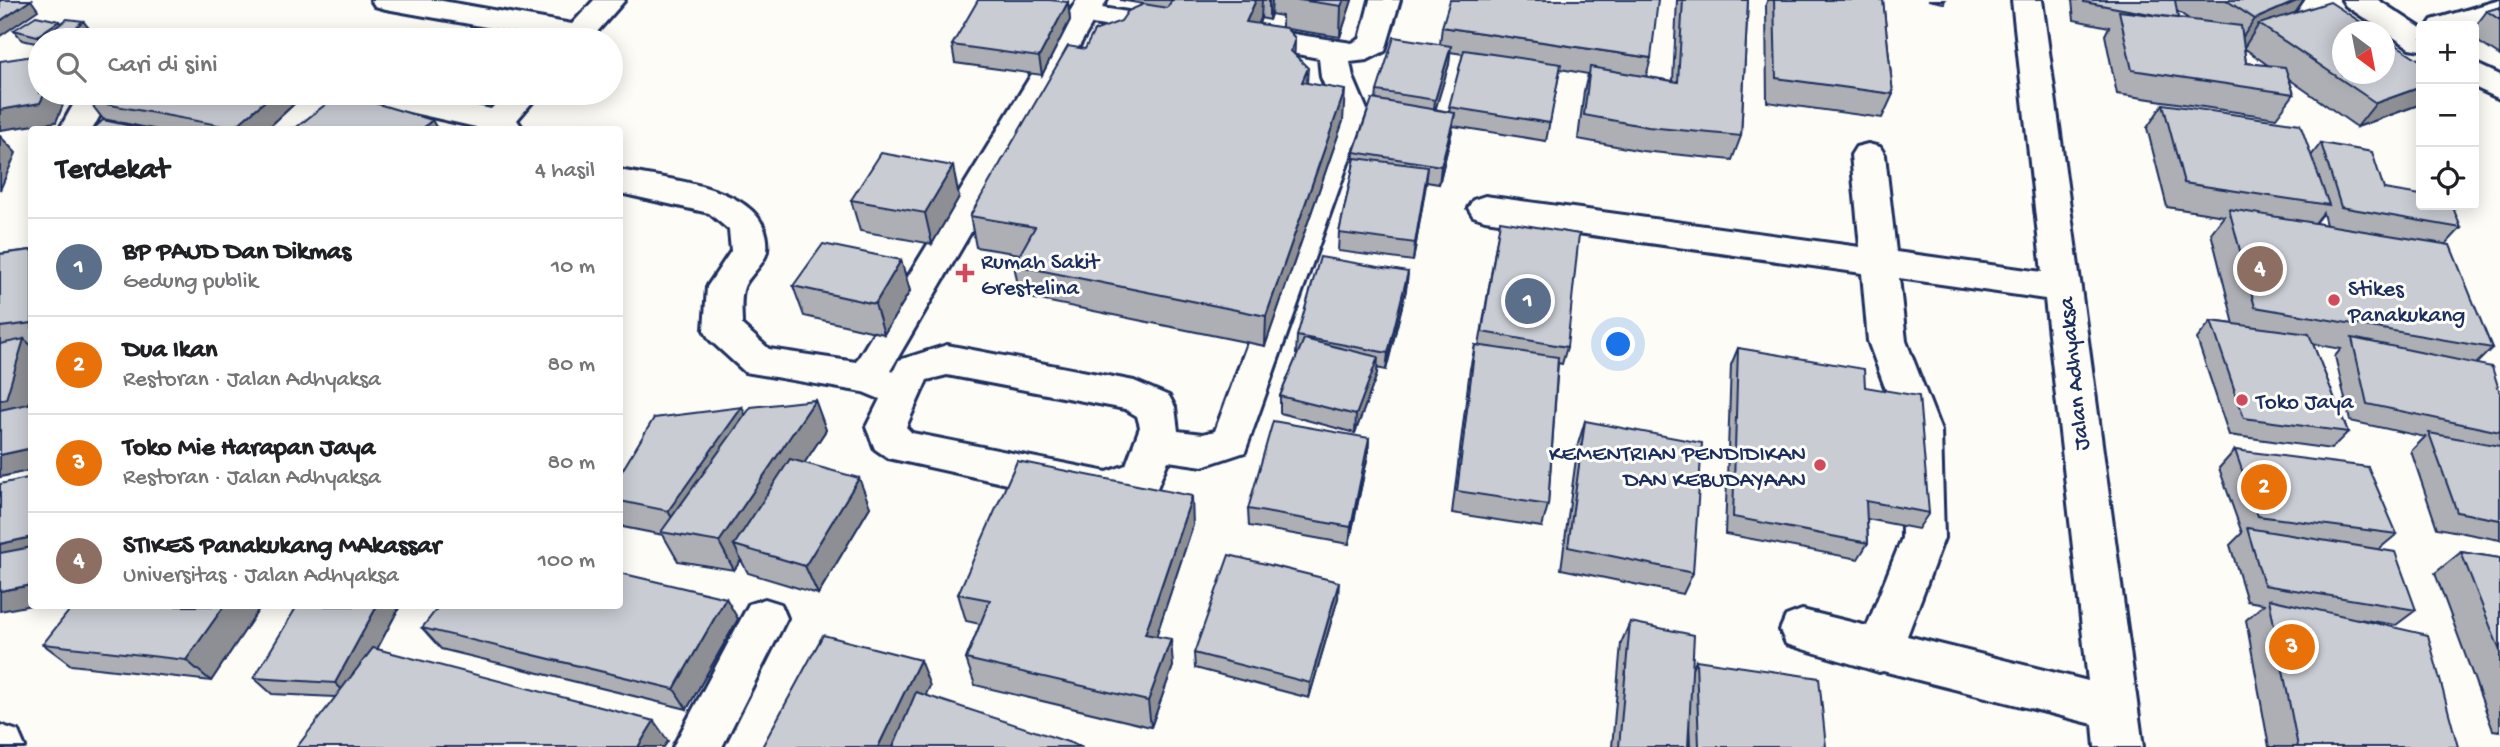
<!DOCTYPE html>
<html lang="id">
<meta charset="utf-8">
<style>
:root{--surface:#fff;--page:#f6f6f6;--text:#202124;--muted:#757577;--line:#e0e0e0;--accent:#111827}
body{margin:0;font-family:"Gochi Hand",sans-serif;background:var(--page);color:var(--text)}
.controls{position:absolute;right:21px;top:21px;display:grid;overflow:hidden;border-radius:7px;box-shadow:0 4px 18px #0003}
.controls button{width:63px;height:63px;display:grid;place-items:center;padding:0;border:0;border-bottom:2px solid var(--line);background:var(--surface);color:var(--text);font:35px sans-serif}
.compass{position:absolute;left:2332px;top:21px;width:63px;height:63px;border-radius:50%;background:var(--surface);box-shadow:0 4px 18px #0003;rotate:148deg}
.you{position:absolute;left:1619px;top:345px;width:24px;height:24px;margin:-18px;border:5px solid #fff;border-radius:50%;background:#1a73e8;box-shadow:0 0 0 10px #1a73e833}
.badge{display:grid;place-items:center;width:46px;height:46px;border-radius:50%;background:var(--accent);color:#fff;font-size:23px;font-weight:700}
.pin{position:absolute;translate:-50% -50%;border:4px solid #fff;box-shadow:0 2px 7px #0006}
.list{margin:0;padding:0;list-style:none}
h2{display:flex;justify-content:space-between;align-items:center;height:91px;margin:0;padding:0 28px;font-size:30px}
h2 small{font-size:23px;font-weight:400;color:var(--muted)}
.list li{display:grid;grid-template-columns:46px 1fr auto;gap:21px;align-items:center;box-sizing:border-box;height:98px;padding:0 28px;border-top:2px solid var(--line)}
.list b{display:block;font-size:26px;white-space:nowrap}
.list p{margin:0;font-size:23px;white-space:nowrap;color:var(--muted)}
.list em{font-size:23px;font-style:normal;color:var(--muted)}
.icon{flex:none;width:38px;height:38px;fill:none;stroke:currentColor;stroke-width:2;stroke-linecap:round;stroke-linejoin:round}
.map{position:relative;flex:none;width:2500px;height:747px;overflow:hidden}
.search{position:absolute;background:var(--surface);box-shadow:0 4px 18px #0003;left:28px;top:28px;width:595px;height:77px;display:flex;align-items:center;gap:18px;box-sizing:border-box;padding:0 24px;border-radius:38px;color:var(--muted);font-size:26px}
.panel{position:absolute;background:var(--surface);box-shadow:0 4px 18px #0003;left:28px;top:126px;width:595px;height:483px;border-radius:7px}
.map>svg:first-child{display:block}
</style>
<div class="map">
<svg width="2500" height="747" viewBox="0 0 2500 747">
<rect width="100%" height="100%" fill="#fdfcf7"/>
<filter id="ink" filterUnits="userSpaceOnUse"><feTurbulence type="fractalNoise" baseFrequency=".0143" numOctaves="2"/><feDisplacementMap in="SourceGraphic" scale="14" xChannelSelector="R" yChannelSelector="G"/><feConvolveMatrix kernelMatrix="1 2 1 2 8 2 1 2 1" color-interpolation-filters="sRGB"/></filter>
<g filter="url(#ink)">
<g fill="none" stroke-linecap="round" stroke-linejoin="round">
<!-- minor casing -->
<g stroke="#1b2f5e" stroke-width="6">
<path id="minor" d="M371,0H437L572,24L594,0H625L590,40H559L386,9L375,6Z
M1077,0H1107L1102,8L1173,19L1184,21L1188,28L1184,35L1173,37L1092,24L890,371L893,372L899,360L947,345L1134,381L1169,396L1175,407L1178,431L1203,434L1215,431L1335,110L1321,77L1319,58L1242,44L1238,37L1242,30L1253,28L1352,43L1360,39L1370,0H1400L1385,51L1367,60L1350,62L1353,77L1367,110L1245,452L1203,466L1168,461L1157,488L1136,499L1107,506L888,458L875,449L866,427L880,399L863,392L745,372L710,340L704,330L707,287L731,251L729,230L709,213L620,193V170C664,180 774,185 767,251C765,264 749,275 744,287C740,297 742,314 742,325L769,349L856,362ZM947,375L1125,409L1137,416L1140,427L1126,465L1107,472L912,433L906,427L927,380Z
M2012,0H2042L2143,747H2095L2093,724L1883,671L1879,672L1786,644L1780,630L1786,616L1802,610L1867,626L1902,538L1901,431L1868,341L1862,273L1485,220L1473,216L1468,208L1473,200L1485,196L1860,247L1851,155L1856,147L1868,144L1880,147L1885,155L1896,252L2042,272ZM1899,278L2045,299L2088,681L1907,636L1944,538L1941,431L1906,341Z
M2342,0H2378L2421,28V50L2410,48L2346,6Z
M2500,0V19L2474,26H2428L2432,20Z
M2474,63L2500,75V99L2474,87Z
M80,93H112L92,130H59Z
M350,93H413L491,109L506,93H540L517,120L524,130H474L476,127L355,100Z
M765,599L781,604L787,618L722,747H673L749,604Z
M0,725L18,731L25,747H0Z"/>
</g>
<!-- minor -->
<use href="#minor" fill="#fdfcf7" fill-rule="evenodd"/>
</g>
<!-- wall -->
<path fill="#adafb5" stroke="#1b2f5e" stroke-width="2" fill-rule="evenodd" d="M1120,0H1352L1340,37L1287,29L1295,38L1294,54L1307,83L1343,121L1265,346L1020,296L1014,265L1020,254L976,247L970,216L1085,49L1144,4ZM1271,14L1282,16V28L1259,24L1261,18L1269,20Z
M1677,0H1748L1741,136L1732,160L1642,151L1578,139L1584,91L1588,74L1560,69L1546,141L1453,126L1439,184L1426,182L1413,261L1338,251L1339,233L1353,168L1354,152L1376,100L1377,91L1440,44L1442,27L1651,58L1646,77L1673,81ZM1450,52L1463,54L1449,112L1435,109L1449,64Z
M1768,0H1883L1893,94L1882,118L1767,102L1766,4Z
M1928,0H1945L1944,3Z
M2072,0H2304L2296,12L2421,61V104L2357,127L2289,79L2294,94L2276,118L2117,94L2105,35L2109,27L2074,20ZM2177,11L2189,19L2178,18ZM2244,48L2269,66L2246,63Z
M1068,2L1070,20L1042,75L955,63L952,45Z
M2500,7V56L2474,39V28L2487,11Z
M83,21L91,31L79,40H58L56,38L53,40H40V44L22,40L14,30Z
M99,93H288L295,103L266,130H158L103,119L89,101Z
M2163,104L2311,156L2321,143L2384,189L2461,228L2446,244L2492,348L2476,364L2500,393V540L2437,528L2411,451L2425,437L2350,421L2335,356L2341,349L2313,344L2348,432L2331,449L2229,435L2197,339L2211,321L2234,324L2211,233L2224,216L2167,207L2147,128ZM2323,213L2326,225L2315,223Z
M959,197L932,244L860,231L851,200Z
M1497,239L1567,347L1562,364L1558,363L1548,505L1542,527L1452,513L1470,369L1475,345L1479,346Z
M32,250V393L28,404L32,403V470L0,477V254Z
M901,260L910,291L884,334L804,316L793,286Z
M1408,272L1406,290L1386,370L1377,368V374L1355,433L1280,413V396L1298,354H1296L1297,336Z
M1738,348L1865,387L1929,513L1918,529L1867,519L1868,543L1858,559L1725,534L1731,365Z
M815,400L826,430L804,463L870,507L818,594L748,573L741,560L734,570L678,561L663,535L623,527L620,521V474L742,407L745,415Z
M1585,421L1693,573L1683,594L1561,569L1578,444Z
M1369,438L1368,455L1349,544L1249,526L1248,509Z
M2235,450L2397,534L2379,549L2416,610L2396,625L2358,619L2458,747H2269L2246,620L2264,604L2247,601L2230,545L2242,533L2219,468Z
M1193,525L1156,636L1173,666L1151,727L975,685L966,659L980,624L966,621L958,594Z
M2461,552L2500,558V731L2493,730L2435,573Z
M1338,598L1309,698L1195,668L1194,653Z
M261,606L211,681L71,665L43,644Z
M400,606L377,649L668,741L335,697L272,694L254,678Z
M738,619L687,709L441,649L422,628Z
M1630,622L1692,668L1696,660L1826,747H1690L1689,716L1688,747H1612L1621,643Z"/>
<!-- shaded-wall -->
<path fill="#8d8f94" stroke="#1b2f5e" stroke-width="2" d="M31,0L38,10L0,36V21Z
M1256,0H1262L1261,18L1246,53V22Z
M1269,0H1272L1271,14L1269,20Z
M1344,0H1352L1340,37L1341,6Z
M2299,0H2304L2285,28L2259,24L2245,46L2234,50L2255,19Z
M1068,2L1070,20L1042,75L1039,57Z
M59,21L67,31H51L56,38L53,40H41L37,36Z
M83,21L91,31L79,40H72L67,34Z
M1295,38L1294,69L1291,51Z
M1451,46L1449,64L1433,118L1435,100Z
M1308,68L1306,99L1302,82Z
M2421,87V104L2357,127L2376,103Z
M1345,90L1343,121L1265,346L1266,316Z
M45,93H68L56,122L0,130V110Z
M274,93H288L295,103L266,130H234V128Z
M1455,113L1452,131L1439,184L1441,166Z
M432,120L438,130H421Z
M0,136L16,153L0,190Z
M953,166L959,197L932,244L925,213Z
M1428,167L1426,185L1413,261L1415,243Z
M901,260L910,291L884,334L875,304Z
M1408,272L1406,290L1386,370L1388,353Z
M24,339L32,346V393L25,416L0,421V400Z
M1378,357L1377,374L1355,433L1356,415Z
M815,400L826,430L748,549L734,545L741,560L734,570L719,542Z
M742,407L755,437L682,536L668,511Z
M1369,438L1368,455L1349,544L1351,527Z
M32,448V470L0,477V455Z
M859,478L870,507L818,594L805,566Z
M1192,496L1193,525L1148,661L1145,634Z
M32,537V558L0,565V544Z
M1339,582L1338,598L1309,698L1310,683Z
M32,585V605L0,611V591Z
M726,598L738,619L687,709L674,689Z
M224,606H261L211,681L186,660Z
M377,606H400L351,698L335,683Z
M1171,639L1173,666L1151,727L1148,701Z
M920,660L930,686L901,747H878Z
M654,721L668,741L664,747H638Z"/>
<!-- building -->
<path fill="#c9ccd3" stroke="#1b2f5e" stroke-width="2" d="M0,0H31L0,21Z
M978,0H1050L1068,2L1039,57L952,45Z
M1172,0H1256L1246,22L1286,28L1295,38L1291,51L1308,68L1302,82L1345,90L1266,316L1014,265L1035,227L970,216L1068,46L1085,49L1094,31L1121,21L1128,11L1144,4L1167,8Z
M1299,0H1344L1341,6Z
M1450,0H1658L1651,58L1442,27Z
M1683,0H1748L1741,136L1648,127L1584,115L1590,67L1678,82Z
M1774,0H1883L1893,94L1776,78Z
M2083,0H2175L2178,18L2156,15L2084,2Z
M2226,0H2299L2255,19Z
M2330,2L2376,32H2342V74H2384V37L2421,61V87L2376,103L2259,24Z
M2500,7V20L2487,11Z
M2119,11L2241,26L2246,63L2285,67L2294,94L2132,70Z
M36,16L59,21L37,36L14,30Z
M67,19L83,21L67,34L51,31Z
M1394,37L1451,46L1435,100L1377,91Z
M1464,50L1561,64L1550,123L1449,107Z
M40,55V93H45L40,103L0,110V61Z
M99,93H274L234,128L89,101Z
M340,93H341L432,120L421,130H293Z
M1372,99L1455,113L1441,166L1354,152Z
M2163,104L2300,124L2329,205L2184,183Z
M103,120L150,130H92Z
M2321,143L2372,152L2384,189L2421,195V205H2452L2461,228L2341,207Z
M881,153L953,166L925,213L851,200Z
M1355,158L1428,167L1415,243L1339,233Z
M2229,209L2450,245L2492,348L2255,307Z
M1500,221L1579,234L1567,347L1482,332Z
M823,244L901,260L875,304L793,286Z
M32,250V323L0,327V254Z
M1320,257L1408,272L1388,353L1297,336Z
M2211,321L2309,334L2348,432L2244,418Z
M2352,338L2492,367L2500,393V432L2367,404Z
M24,339L6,399L0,400V344Z
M1304,339L1378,357L1356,415L1280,396Z
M1475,345L1558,357L1548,505L1457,491Z
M1738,348L1864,369L1865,387L1919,396L1929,513L1866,501L1868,543L1733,517Z
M815,400L719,542L661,532L751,407Z
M32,403V448L0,455V410Z
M742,407L668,511L620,501V474L654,418Z
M1273,421L1369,438L1351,527L1248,509Z
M1585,421L1702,443L1693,573L1568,547Z
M2429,433L2500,446V520L2457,512Z
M2235,450L2368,467L2397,534L2258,516Z
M790,459L859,478L805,566L734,545Z
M1017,461L1192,496L1145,634L1171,639L1148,701L966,659L990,600L958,594Z
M32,477V537L0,544V484Z
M2247,528L2395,552L2416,610L2264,585Z
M32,547V585L0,591V553Z
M2461,552L2500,558V651Z
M1229,555L1339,582L1310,683L1194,653Z
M620,573L726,598L674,689L422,628L439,606H620Z
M2269,599L2428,635L2458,747H2298Z
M73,606H224L186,660L43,644Z
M297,606H377L335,683L254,678Z
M1630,622L1694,635L1688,747H1619Z
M823,635L920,660L878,747H762Z
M373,648L654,721L638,747H297Z
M1696,660L1819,678L1826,747H1699Z
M916,692L1083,747H893Z"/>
</g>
<!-- markers -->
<g fill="#d1495b" stroke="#fdfcf7" stroke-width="2.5">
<path d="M961.5 262.5h7v7h7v7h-7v7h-7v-7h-7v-7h7z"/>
<circle cx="2334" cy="300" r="7"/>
<circle cx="2242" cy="400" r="7"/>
<circle cx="1820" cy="465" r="7"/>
</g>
<g text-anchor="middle" stroke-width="6" stroke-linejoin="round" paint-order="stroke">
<!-- poi labels -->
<g font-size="23" fill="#1b2f5e" stroke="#fdfcf7" text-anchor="start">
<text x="981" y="268">Rumah Sakit<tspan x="981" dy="26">Grestelina</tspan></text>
<text x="2348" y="295">Stikes<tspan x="2348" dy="26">Panakukang</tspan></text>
<text x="2256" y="408">Toko Jaya</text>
<text x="1806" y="460" text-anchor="end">KEMENTRIAN PENDIDIKAN<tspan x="1806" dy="26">DAN KEBUDAYAAN</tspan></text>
</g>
<!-- street labels -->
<g font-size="23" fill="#1b2f5e" stroke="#fdfcf7">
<text transform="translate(2072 374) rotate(-96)" y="8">Jalan Adhyaksa</text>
</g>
</g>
</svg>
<div class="controls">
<button>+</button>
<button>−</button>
<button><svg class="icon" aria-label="locate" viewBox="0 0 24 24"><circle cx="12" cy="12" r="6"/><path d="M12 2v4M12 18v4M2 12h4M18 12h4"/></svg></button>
</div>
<svg class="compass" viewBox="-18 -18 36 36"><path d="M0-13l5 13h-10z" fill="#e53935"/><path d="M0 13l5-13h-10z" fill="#757577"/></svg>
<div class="you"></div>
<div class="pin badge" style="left:1528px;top:301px;background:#5c6f8a">1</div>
<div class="pin badge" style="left:2264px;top:487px;background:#e8710a">2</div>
<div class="pin badge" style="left:2292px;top:647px;background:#e8710a">3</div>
<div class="pin badge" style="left:2260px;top:269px;background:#8d6e63">4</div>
<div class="search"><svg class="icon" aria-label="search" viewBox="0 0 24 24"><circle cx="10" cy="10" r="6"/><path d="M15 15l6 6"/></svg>Cari di sini</div>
<section class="panel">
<h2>Terdekat<small>4 hasil</small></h2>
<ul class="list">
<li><span class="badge" style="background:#5c6f8a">1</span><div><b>BP PAUD Dan Dikmas</b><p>Gedung publik</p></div><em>10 m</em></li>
<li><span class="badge" style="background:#e8710a">2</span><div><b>Dua Ikan</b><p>Restoran · Jalan Adhyaksa</p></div><em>80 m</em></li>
<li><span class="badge" style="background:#e8710a">3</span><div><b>Toko Mie Harapan Jaya</b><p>Restoran · Jalan Adhyaksa</p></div><em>80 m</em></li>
<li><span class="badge" style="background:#8d6e63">4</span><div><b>STIKES Panakukang MAkassar</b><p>Universitas · Jalan Adhyaksa</p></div><em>100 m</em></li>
</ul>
</section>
</div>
